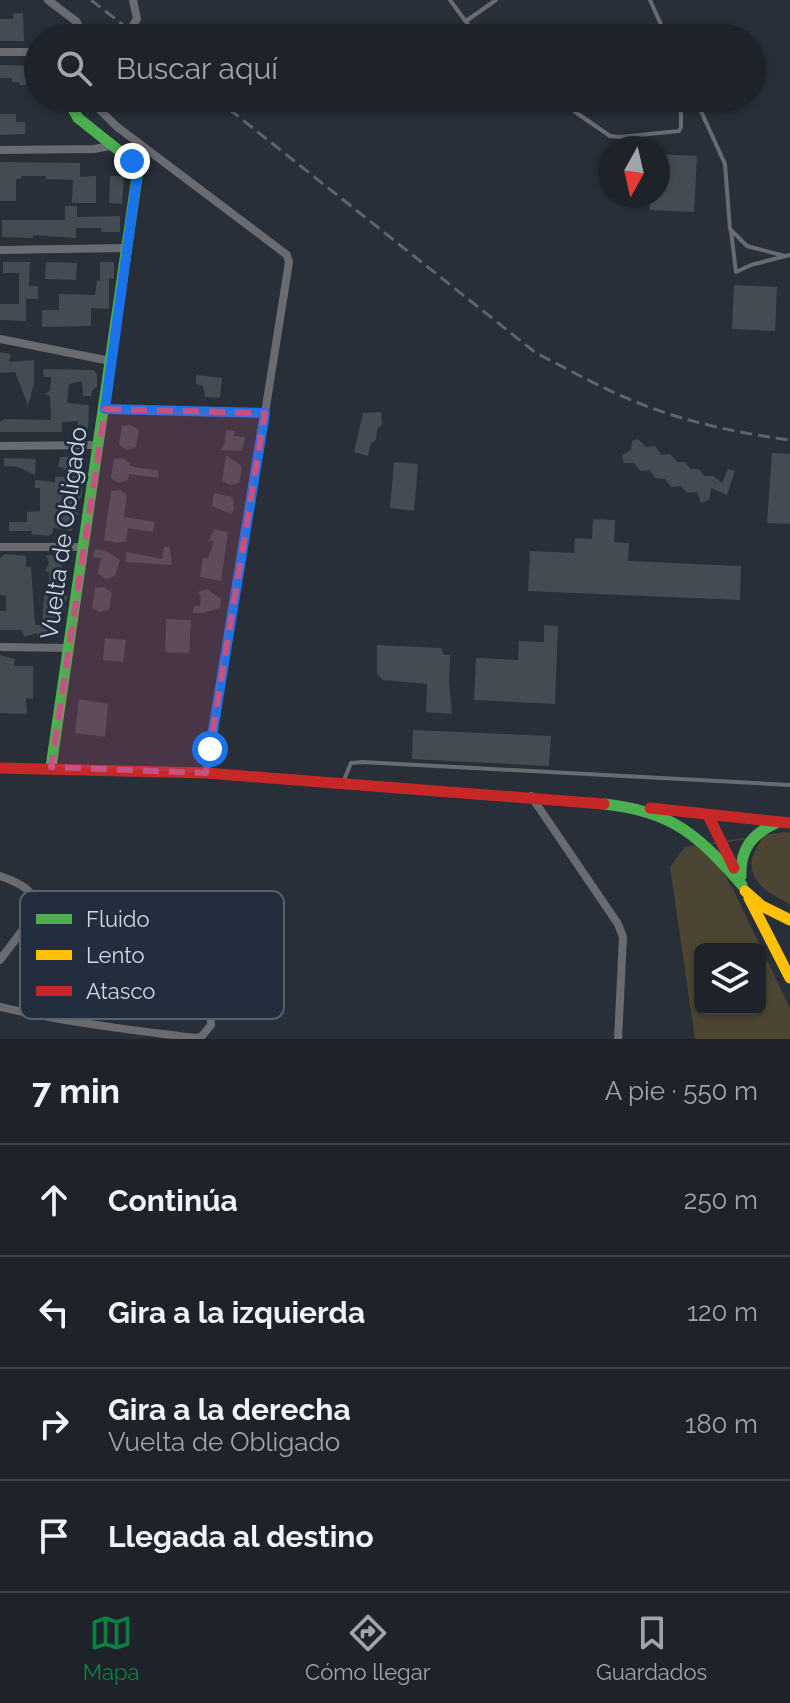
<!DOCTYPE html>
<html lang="es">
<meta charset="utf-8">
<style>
:root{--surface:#1e232a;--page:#2b2f36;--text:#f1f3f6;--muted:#a1a4a8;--line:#3c4047;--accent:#0b8043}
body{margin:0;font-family:Raleway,sans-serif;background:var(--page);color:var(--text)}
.controls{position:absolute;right:24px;bottom:24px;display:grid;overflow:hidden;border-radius:12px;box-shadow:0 2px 6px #0004}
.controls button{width:72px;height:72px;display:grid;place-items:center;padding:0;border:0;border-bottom:2px solid var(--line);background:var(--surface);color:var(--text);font:40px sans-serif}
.compass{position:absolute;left:598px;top:136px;width:72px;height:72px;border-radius:50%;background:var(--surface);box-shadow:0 2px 6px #0004;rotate:188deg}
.stop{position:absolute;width:24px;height:24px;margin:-18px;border:6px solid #1a73e8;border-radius:50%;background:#fff}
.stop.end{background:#1a73e8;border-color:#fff;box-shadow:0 2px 8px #0008}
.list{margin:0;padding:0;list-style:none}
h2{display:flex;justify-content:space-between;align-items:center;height:104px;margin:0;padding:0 32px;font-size:34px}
h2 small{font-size:26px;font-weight:400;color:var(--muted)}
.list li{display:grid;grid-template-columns:52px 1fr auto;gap:24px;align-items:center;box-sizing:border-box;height:112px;padding:0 32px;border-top:2px solid var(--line)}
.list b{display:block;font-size:30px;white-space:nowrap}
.list p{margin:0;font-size:26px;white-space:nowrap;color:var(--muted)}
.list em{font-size:26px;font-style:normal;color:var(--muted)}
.icon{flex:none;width:44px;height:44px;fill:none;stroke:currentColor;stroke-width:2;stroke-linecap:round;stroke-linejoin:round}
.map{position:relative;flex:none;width:790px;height:1039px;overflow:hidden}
.search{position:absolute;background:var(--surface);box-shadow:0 2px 6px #0004;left:24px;right:24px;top:24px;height:88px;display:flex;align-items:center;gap:20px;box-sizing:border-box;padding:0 28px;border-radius:44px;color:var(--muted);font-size:30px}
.sheet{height:552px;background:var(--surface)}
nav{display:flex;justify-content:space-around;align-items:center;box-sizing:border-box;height:112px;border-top:2px solid var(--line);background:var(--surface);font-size:22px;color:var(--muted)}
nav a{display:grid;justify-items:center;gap:4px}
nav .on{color:var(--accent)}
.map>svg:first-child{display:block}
</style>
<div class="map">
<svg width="790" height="1039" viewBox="0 0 790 1039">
<rect width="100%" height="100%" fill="#282f38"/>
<!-- green -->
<path fill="#4d4533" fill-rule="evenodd" d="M784,832L790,833V904C771,894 745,882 753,855C755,849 760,843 763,837L698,846L719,866L732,887L790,1008V1039H695L670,867L685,847ZM700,949H760V1009H700Z"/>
<!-- building -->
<path fill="#444b53" d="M23,13L24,41H0V19H13V14Z
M0,65L38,66V78L26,77V85H20L19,82H12V78H0Z
M0,114H16V122H25V134L0,135Z
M658,154L697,156L694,212L650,210V196H658Z
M0,162L80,163V177L96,176V203H72L73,180L46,179V176H21V179H16V201H0Z
M110,176H124L122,204L109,203Z
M65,206H77V217L120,216V232H101V228H76V238L33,235V238L2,237V220H65Z
M3,262H30L29,286H38V299H26V321L0,320V304H19V273H3Z
M46,262L77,263L76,280L45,279Z
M100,262H114V279L109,278V309L91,308V326L42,327V310H59V294L95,295L97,280L100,281Z
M734,285L777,287L775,331L732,329Z
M0,352L11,354L9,362L34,360V384L28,405L15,372L0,373Z
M43,369L93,370L97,374V387L93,389L91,396H83L82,381L69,384L67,403L89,405L88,429L77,430L78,421L62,422V432H0V422L4,419L51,420L50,396L44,394L50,391L51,377H44Z
M196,375L222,378L220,398L205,397L203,386L196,384Z
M381,412L382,424L377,430L376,440L371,443L368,456L354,452L363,413Z
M131,425L139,430L136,447L127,450L119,445L122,426Z
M226,430L235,431L234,436L245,437L242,451L220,450L225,443Z
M638,439L646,447L655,446L661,455L670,454L677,462H685L691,469H699L704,476H713L722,483L728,469L735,471L727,495L711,488L709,500L701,503L697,492L687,493L681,486L671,487L665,479L655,478L650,470L640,471L634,463H624L622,455L631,450L632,441Z
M772,453L790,454V524L767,523Z
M226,455L242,466L239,483L230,485L222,481Z
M83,456L82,495L78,503V515H74L72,531L53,528L52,534L48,536L31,534L32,531H9V522H27V512L40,511V488H35V480L55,482V477L78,476L58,466L60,457Z
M4,458L36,459L35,475L18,467L4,466Z
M122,458L130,463V466L159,471L158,478L129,474L128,480L118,483L111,478L114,459Z
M394,462L418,464L414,511L390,508Z
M120,490L127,495L124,517L155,522L153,532L128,528L126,541L118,543L104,540L111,491Z
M214,493L233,497L234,509L231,514L212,506Z
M593,519L615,520L614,542L629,543L628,561L741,566L740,600L528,591L530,551L574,553L575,538L592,539Z
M214,529L228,532L221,581L200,577L203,558H208L214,541H209Z
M164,547H170L172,565L125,562L126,552L162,559Z
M95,549L106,551L120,560L115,576L106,579L98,574L101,558L93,557Z
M5,554L26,556V567H31L35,625H42L45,586H49V572L45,571L49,563L46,555L62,556V589L66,590L67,599L63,613L57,614L54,619V625L57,626L54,627V637H37V633L24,637L22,630H0V611H6V596L0,595V558Z
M104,587L112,593L109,610L100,612L92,608L95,588Z
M207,589L221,599L220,608L203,613H193L194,606H200L201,595L198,592Z
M166,619L191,620L189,653L165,652Z
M544,625L558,626L555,704L474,700L476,658L518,660L519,641L544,642Z
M105,638L126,640L123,662L103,660Z
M377,645L441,648L444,655H450L449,683L452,714L426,712L427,684L383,680L377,674Z
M0,655L15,659L14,666H33V699L26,698L27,714L0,713Z
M79,699L108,704L105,737L75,733Z
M413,730L551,736L549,766L412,759Z"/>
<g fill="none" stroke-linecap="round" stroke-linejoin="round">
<!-- lane -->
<path stroke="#696b70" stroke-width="4" d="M450,0L478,38
M650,0L667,38
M466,21L496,0
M555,98L610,136L619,137L679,131L681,127V98
M695,98L725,164L730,229L747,246L785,256
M731,231L736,272L751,265L790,255
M344,780L351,763L362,762L790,785"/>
<!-- street -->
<path stroke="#696b70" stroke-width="8" d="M48,0L77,22L82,38
M125,38L137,19L133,0
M0,52H38
M92,98V102L116,126L287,255L289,262L265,413
M0,150L94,149L110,146
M0,250L126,248
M0,339L110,361
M105,409L265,413L206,773
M0,446L99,445
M0,547H84
M0,647L70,648
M531,796L618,924L623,937L618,1039
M0,876C18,882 43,893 34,915L0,960
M0,1007C65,1022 130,1030 196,1038L202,1036L211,1025L210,1002L217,917"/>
<!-- fast -->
<path stroke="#4caf50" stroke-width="11" d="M51,767L138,170L132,161L78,118L67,98
M604,804C672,811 698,835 742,885
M741,876C740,849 752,834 776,823"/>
<!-- slow -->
<path stroke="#ffc107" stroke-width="11" d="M745,891L762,906L790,920
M749,898L790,978"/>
<!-- jam -->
<path stroke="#c62828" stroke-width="11" d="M0,768L206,773L604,804
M650,808L790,823
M708,815L734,868"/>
<!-- rail -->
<path stroke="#5f646b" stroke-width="3" stroke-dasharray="12 6" stroke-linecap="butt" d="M91,0L140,38
M215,98L536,353C571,371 605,390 641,404C689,423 739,433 790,440"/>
</g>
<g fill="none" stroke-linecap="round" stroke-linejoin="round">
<!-- route -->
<path stroke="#1a73e8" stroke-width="10" d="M132,161L138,170L105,409L265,413L210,749"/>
</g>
<!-- marked area -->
<path fill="#c65284" fill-opacity="0.2" stroke="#c65284" stroke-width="6" stroke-dasharray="16 10" stroke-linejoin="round" d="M105,409L265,413L206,773L51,767Z"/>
<g text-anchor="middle" stroke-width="6" stroke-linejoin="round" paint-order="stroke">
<!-- street labels -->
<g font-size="24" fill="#d0d8e2" stroke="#222e3e">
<text transform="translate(64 533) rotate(-82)" y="8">Vuelta de Obligado</text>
</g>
</g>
<!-- legend -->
<rect x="20" y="891" width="264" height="128" rx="12" fill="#222e3e" stroke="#56616f" stroke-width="2"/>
<rect x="36" y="914" width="36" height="10" fill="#4caf50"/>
<rect x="36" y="950" width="36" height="10" fill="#ffc107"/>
<rect x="36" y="986" width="36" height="10" fill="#c62828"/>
<g font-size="22" fill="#d0d8e2">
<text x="86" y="927">Fluido</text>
<text x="86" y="963">Lento</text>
<text x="86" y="999">Atasco</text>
</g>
</svg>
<div class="controls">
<button><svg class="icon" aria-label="layers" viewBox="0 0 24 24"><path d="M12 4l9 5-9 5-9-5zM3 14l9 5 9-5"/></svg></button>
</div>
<svg class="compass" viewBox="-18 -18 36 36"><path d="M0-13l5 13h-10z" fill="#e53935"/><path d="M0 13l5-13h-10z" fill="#a1a4a8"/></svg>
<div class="stop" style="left:210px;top:749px"></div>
<div class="stop end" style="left:132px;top:161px"></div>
<div class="search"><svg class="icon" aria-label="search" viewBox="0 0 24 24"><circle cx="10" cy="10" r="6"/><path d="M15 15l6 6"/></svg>Buscar aquí</div>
</div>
<section class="sheet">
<h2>7 min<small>A pie · 550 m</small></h2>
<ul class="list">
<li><svg class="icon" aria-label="ahead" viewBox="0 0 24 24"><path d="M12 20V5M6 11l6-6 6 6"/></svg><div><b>Continúa</b></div><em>250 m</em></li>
<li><svg class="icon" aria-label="left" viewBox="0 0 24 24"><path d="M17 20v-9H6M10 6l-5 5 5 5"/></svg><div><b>Gira a la izquierda</b></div><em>120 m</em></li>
<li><svg class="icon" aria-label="right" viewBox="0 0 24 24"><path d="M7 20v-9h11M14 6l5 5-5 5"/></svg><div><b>Gira a la derecha</b><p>Vuelta de Obligado</p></div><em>180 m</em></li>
<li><svg class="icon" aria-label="arrive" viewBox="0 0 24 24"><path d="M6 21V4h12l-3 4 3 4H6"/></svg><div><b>Llegada al destino</b></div></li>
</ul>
</section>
<nav>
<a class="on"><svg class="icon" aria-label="map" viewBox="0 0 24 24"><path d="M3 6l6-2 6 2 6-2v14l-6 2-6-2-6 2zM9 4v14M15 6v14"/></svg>Mapa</a>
<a><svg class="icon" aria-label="directions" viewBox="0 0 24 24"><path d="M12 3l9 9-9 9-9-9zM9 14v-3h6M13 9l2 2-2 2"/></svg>Cómo llegar</a>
<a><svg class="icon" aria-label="saved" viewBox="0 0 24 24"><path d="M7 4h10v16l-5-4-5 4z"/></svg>Guardados</a>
</nav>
